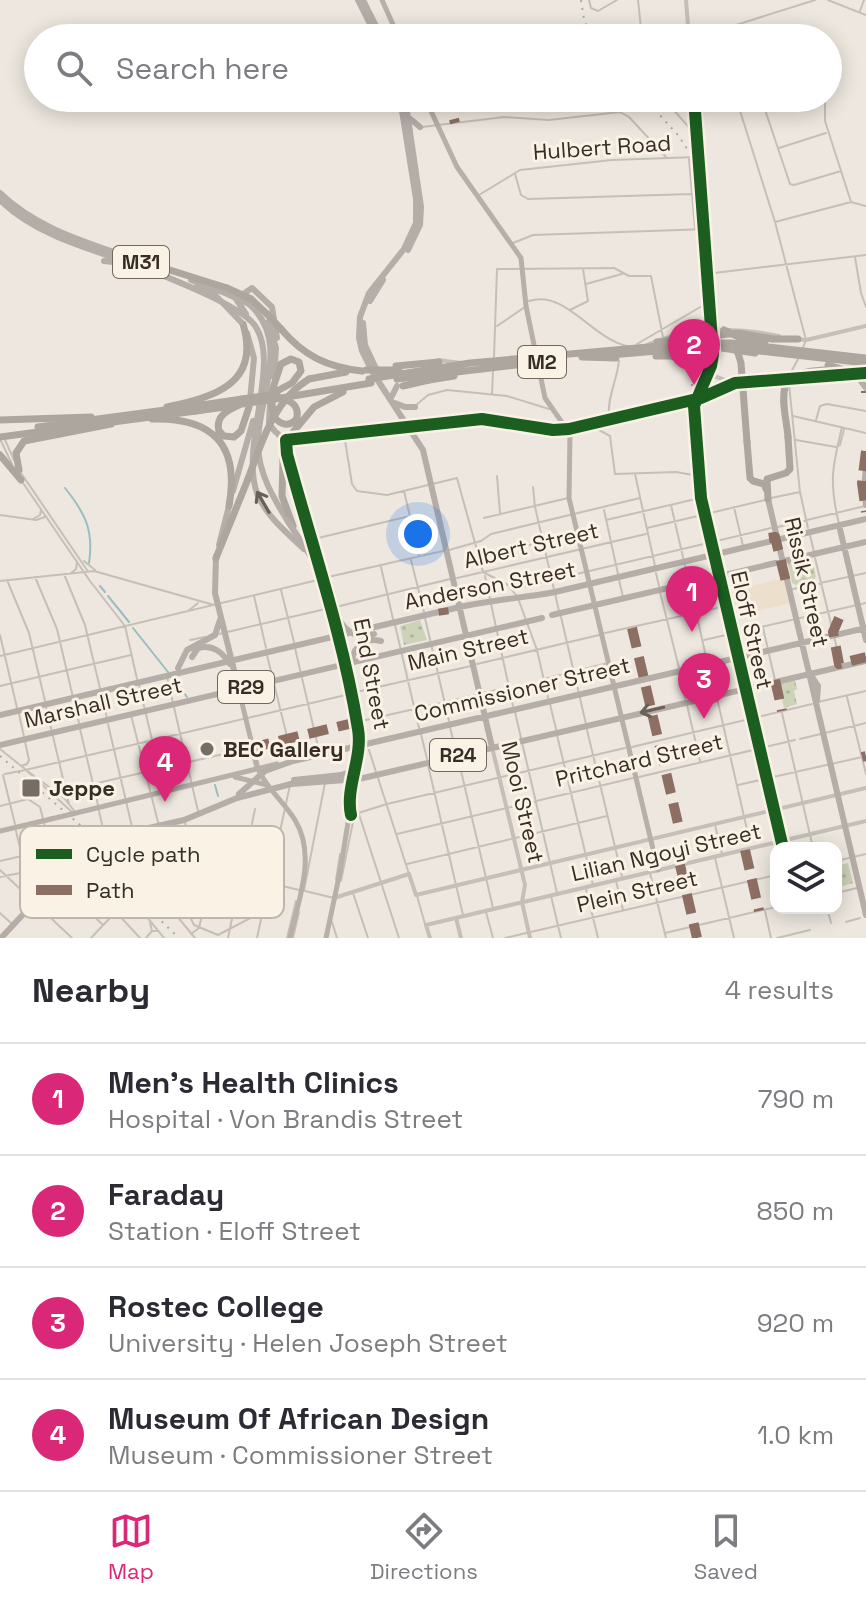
<!DOCTYPE html>
<meta charset="utf-8">
<style>
:root{--surface:#fff;--page:#f2f2f3;--text:#2b2b33;--muted:#7c7c81;--line:#e1e1e2;--accent:#db2777}
body{margin:0;font-family:"Space Grotesk",sans-serif;background:var(--page);color:var(--text)}
.controls{position:absolute;right:24px;bottom:24px;display:grid;overflow:hidden;border-radius:16px;box-shadow:0 4px 20px #0003}
.controls button{width:72px;height:72px;display:grid;place-items:center;padding:0;border:0;border-bottom:2px solid var(--line);background:var(--surface);color:var(--text);font:40px sans-serif}
.you{position:absolute;left:418px;top:534px;width:28px;height:28px;margin:-20px;border:6px solid #fff;border-radius:50%;background:#1a73e8;box-shadow:0 0 0 12px #1a73e833}
.badge{display:grid;place-items:center;width:52px;height:52px;border-radius:50%;background:var(--accent);color:#fff;font-size:26px;font-weight:700}
.pin{position:absolute;translate:-50% -66px;filter:drop-shadow(0 2px 4px #0008)}
.pin::after{content:'';position:absolute;top:42px;width:28px;height:24px;background:inherit;clip-path:polygon(0 0,100% 0,50% 100%)}
.list{margin:0;padding:0;list-style:none}
h2{display:flex;justify-content:space-between;align-items:center;height:104px;margin:0;padding:0 32px;font-size:34px}
h2 small{font-size:26px;font-weight:400;color:var(--muted)}
.list li{display:grid;grid-template-columns:52px 1fr auto;gap:24px;align-items:center;box-sizing:border-box;height:112px;padding:0 32px;border-top:2px solid var(--line)}
.list b{display:block;font-size:30px;white-space:nowrap}
.list p{margin:0;font-size:26px;white-space:nowrap;color:var(--muted)}
.list em{font-size:26px;font-style:normal;color:var(--muted)}
.icon{flex:none;width:44px;height:44px;fill:none;stroke:currentColor;stroke-width:2;stroke-linecap:round;stroke-linejoin:round}
.map{position:relative;flex:none;width:866px;height:938px;overflow:hidden}
.search{position:absolute;background:var(--surface);box-shadow:0 4px 20px #0003;left:24px;right:24px;top:24px;height:88px;display:flex;align-items:center;gap:20px;box-sizing:border-box;padding:0 28px;border-radius:44px;color:var(--muted);font-size:30px}
.sheet{height:552px;background:var(--surface)}
nav{display:flex;justify-content:space-around;align-items:center;box-sizing:border-box;height:112px;border-top:2px solid var(--line);background:var(--surface);font-size:22px;color:var(--muted)}
nav a{display:grid;justify-items:center;gap:4px}
nav .on{color:var(--accent)}
.map>svg:first-child{display:block}
</style>
<div class="map">
<svg width="866" height="938" viewBox="0 0 866 938">
<defs>
<pattern id="park-dots" width="8" height="8" patternUnits="userSpaceOnUse" patternTransform="scale(2)"><rect width="8" height="8" fill="#cdd3b8"/><path d="M2 2h.1M6 6h.1" fill="none" stroke="#b1b59e" stroke-width="1.8" stroke-linecap="round"/></pattern>
</defs>
<rect width="100%" height="100%" fill="#ede7df"/>
<!-- park -->
<path fill="url(#park-dots)" d="M812,558L816,577L813,581L796,585L792,583L788,563Z
M420,620L427,640L404,645L400,626Z
M795,680L797,689L794,691L797,704L784,708L778,684Z
M848,863L853,883L836,888V866Z"/>
<!-- plaza -->
<path fill="#ece0cd" d="M784,578L791,603L732,617L726,592Z"/>
<g fill="none" stroke-linecap="round" stroke-linejoin="round">
<!-- stream -->
<path stroke="#9abec0" stroke-width="2" d="M65,488C85,513 94,530 89,563
M100,586L105,592
M108,596L129,622
M133,628L168,672
M173,678L187,697
M215,785L218,796"/>
<!-- minor -->
<path stroke="#c6bfb8" stroke-width="2" d="M589,0L591,8L598,11L617,0
M638,0L642,38
M828,0L866,15
M860,11L864,0
M726,38L736,25L815,0
M770,38L797,34L808,38
M828,54L832,59L828,80
M663,98L694,133
M736,98L775,222L806,340L802,350
M761,98L790,184L794,185L841,171
M825,98V121L851,202
M766,109L803,98
M422,127L504,117L549,120L620,112L629,117L666,157
M779,148L826,133
M689,159L695,228
M515,174L521,195L528,199L692,194
M479,195L520,170L612,160L697,157
M775,222L851,202L866,206
M513,243L533,235L709,229
M855,257L861,293L866,307
M714,273L866,255
M586,284L622,274
M529,301C565,289 591,338 627,346
M570,310L588,301L583,269
M497,326L525,307
M637,344L714,299
M494,357L497,269L614,268L629,276H651L663,337
M788,378L798,359
M789,384L800,492L808,528
M492,394L493,371
M415,406L428,395L447,390L507,396L549,409
M609,416C607,398 617,380 619,361
M793,416L866,433
M816,420L820,406L827,404L866,411
M590,425L610,436L615,474L676,472L699,476
M344,434L352,484L357,491L387,495L457,478L483,572L508,585L516,595
M5,440L14,460
M796,440L836,447
M1,441L12,464
M836,447L840,445L844,429
M21,473L87,570
M635,474L655,566
M497,476L500,513
M23,483L90,581L125,626L137,679
M533,487L535,507L559,611
M404,491L419,555
M771,498L800,492
M671,505L688,579
M734,507L743,546
M604,510L618,574
M0,515L36,520L45,517
M484,518L568,498
M33,519L40,515L41,510
M606,520L700,498
M839,524C829,482 832,468 842,427
M778,527L865,506
M647,528L765,500
M810,535L814,552
M314,539L410,516
M544,539L577,532
M449,550L481,541L491,534L640,498
M501,552L542,542
M815,558L841,665
M411,560L424,612
M84,561L95,570
M381,567L393,619
M71,573L76,569L77,562
M656,573L659,586
M64,574L85,625L107,718
M485,576L513,706
M35,577L57,629L79,723
M328,577L443,551
M719,577L783,848
M457,578L646,534
M7,580L29,633L45,701
M619,580L623,597
M0,581L94,571L214,605
M690,586L707,661
M513,589L771,528
M793,589L866,573
M281,590L294,642
M660,592L679,668
M254,596L266,648
M519,601L537,650L548,698
M340,606L450,579
M188,611L198,603
M561,617L586,724
M425,618L449,721
M395,625L419,728
M763,628L775,680
M605,633L726,606
M219,634L334,607
M0,635L17,708
M190,640L205,637
M704,640L866,603
M295,648L319,751
M267,655L292,757
M0,656L322,579
M477,664L599,635
M709,667L715,692
M680,674L685,699
M167,677L198,811
M544,679L608,663
M139,685L159,769
M0,686L131,655
M356,692L471,666
M482,693L507,688
M847,697L866,774
M717,698L748,834
M818,702L866,691
M550,704L556,729
M687,705L700,761
M46,707L69,804
M515,712L557,893
M782,713L813,848
M19,714L29,760L27,764L21,766
M131,715L159,826
M357,722L476,695
M108,724L133,831
M450,727L456,752
M80,729L98,805
M587,730L622,876
M421,734L427,759
M557,735L593,885
M800,739L866,723
M632,747L812,704
M0,749L25,769
M369,750L376,772
M252,754L255,767
M458,758L493,908
M428,765L463,915
M21,771L350,694
M3,775L15,824
M639,777L795,740
M378,778L409,874
M358,782L356,805L399,938
M738,785L862,757
M67,790L250,748
M0,806L28,799L40,807L55,866L0,877
M99,811L104,833
M73,813L26,770L64,798L76,813
M352,815L387,804L625,748
M185,822L189,839
M715,825L722,854
M16,831L22,856
M397,834L633,778
M189,841L166,867L194,925L218,935L262,912
M190,841L244,858L270,871
M715,858L734,938
M0,861L78,843
M836,861L866,854
M407,864L607,816
M0,870L72,938
M43,870L53,879
M650,873L666,938
M336,880L340,854
M148,881L195,938
M341,881L354,817
M616,881L623,910
M270,883L299,890
M586,889L598,938
M304,890L325,783
M305,891L334,898
M113,893L133,900L164,938
M177,893L186,845
M353,893L368,938
M836,893L857,888
M417,896L425,924
M551,896L561,938
M827,908L831,923
M765,911L771,938
M116,912L140,938
M486,912L493,938
M0,913L12,924
M332,922L337,938
M846,922L860,918
M150,923L152,931H157
M103,925L64,888V880L74,869L85,867L120,902L117,910
M665,933L776,907
M191,934L199,928L222,828
M91,938L127,900L133,902
M146,938L151,932
M228,938L255,809
M257,938L290,785
M287,938L296,901
M293,938L299,912
M505,938L776,875
M777,938L810,930"/>
<!-- tertiary -->
<path stroke="#c6bfb8" stroke-width="4" d="M686,0L689,38
M694,98L712,335
M697,98L718,332
M796,339L806,340L866,326
M647,345C689,327 735,327 779,336
M713,348L711,366L694,406L701,498L719,577
M438,360L461,363
M711,375L733,383
M797,378L866,373
M696,416L717,365L718,349
M302,437L482,419L553,430L569,429L701,398L735,383L788,379
M304,439L293,443L290,451L314,547
M286,453L315,560
M317,555L333,591L341,622
M344,634L365,734L359,778
M492,747L525,885L522,902L530,938
M334,898L409,874L416,895L866,788
M456,918L461,938
M430,938L426,925L866,821"/>
<!-- secondary -->
<path stroke="#b7afa8" stroke-width="5" d="M382,0L399,38
M425,98L457,167L521,258L526,306L545,398L570,434L569,498L658,870
M235,777L267,785
M72,814L277,764
M0,831L51,819
M326,938L340,872"/>
<!-- primary -->
<path stroke="#b5ada7" stroke-width="6" d="M358,0L377,38
M363,0L382,38
M400,98L416,199V223L404,249L369,293L360,317L359,338L362,351L373,373L423,450L492,747
M405,98L421,207L420,225L408,250
M408,117L420,127
M0,193C38,230 90,243 139,261
M0,200C39,238 95,250 145,268
M104,261L123,263
M142,267C169,278 231,302 251,321C285,355 239,444 257,493C265,515 287,533 304,549
M191,280L225,293
M197,286L215,295
M370,301L383,280
M249,304C292,342 257,398 258,446C259,474 273,497 287,520
M246,314L236,299L252,288L272,307L277,338
M268,322L276,348L274,377
M363,323L365,345L378,373
M247,333L254,358L250,400
M855,373L866,388
M392,396L397,386
M395,403L405,407H415
M270,404L269,423C274,434 285,437 290,448
M288,436L302,437
M864,490L866,466
M233,491L253,421
M864,491L866,505
M768,499L866,915
M839,525L866,640
M219,545L230,502
M215,593L216,556
M552,615L866,542
M812,677L818,686L817,700
M0,715L460,607C492,600 523,598 555,592L866,519
M0,745L542,618
M239,794L265,771L293,761L866,628
M114,836L184,820L237,798L291,784L359,779L866,661
M1,938L86,847"/>
<!-- motorway -->
<path stroke="#aca69e" stroke-width="7" d="M138,260L227,288
M251,299L267,314
M281,329C304,356 327,367 362,371
M724,330L743,339L765,342
M773,339H798
M693,364L708,373
M828,365L855,373
M396,366L439,362
M309,379L346,372
M403,386L429,380
M272,391L281,364L291,359L299,362L301,371L292,383L277,391
M271,397L274,417C281,425 288,427 296,420C300,409 294,402 284,399
M275,399L371,383
M239,405C228,410 215,416 219,431L224,436L234,437L241,431L249,407
M195,406L242,399
M167,407C214,397 261,384 243,324
M196,411L232,406
M152,419C213,417 240,445 229,506
M0,420L91,417
M294,431L314,407L343,392
M747,442L750,478L753,481L764,484L766,489
M0,455L21,480
M283,459L282,496L293,526
M19,470L16,453L24,441L111,424
M768,499L767,479L786,473L790,469L788,437
M216,558L248,479"/>
<!-- rail -->
<path stroke="#ada8a3" stroke-width="2" stroke-dasharray="2 6" stroke-linecap="butt" d="M581,0L584,19L592,38
M644,98L678,135L689,152
M692,386V370
M0,756L79,824L158,918L179,938"/>
<!-- minor-bridge -->
<path stroke="#c6bfb8" stroke-width="2" d="M5,774L20,771"/>
<!-- secondary-bridge -->
<path stroke="#b7afa8" stroke-width="5" d="M234,670L258,769C267,789 284,802 295,820C317,856 298,901 290,938
M51,819L72,814
M340,872L359,755"/>
<!-- primary-bridge -->
<path stroke="#b5ada7" stroke-width="6" d="M225,293L249,304
M215,295L241,322
M287,520L323,575L334,606L360,722L361,748L350,772L341,775L294,780
M215,593L234,670
M340,621C348,634 359,639 374,634
M192,657L198,648C213,644 222,652 230,664
M178,668L187,650L215,635L220,620
M351,668C351,650 362,636 381,641
M86,847L114,836"/>
<!-- motorway-bridge -->
<path stroke="#aca69e" stroke-width="7" d="M227,288L251,299
M267,314L281,329
M657,342L738,333L773,339
M730,343L738,353L741,363L747,442
M715,347L755,353
M751,350L866,363
M611,355L703,347
M656,356H671L693,364
M582,357L616,358
M366,370H399
M369,379L470,363L693,343H732L866,358
M397,379L559,360
M429,380L454,376
M242,399L277,394
M242,404L275,399
M38,427L195,406
M0,437L196,411
M788,437C787,422 781,402 785,387C790,365 847,370 866,369
M283,459L294,431
M248,479C262,442 273,401 309,379"/>
<!-- quiet -->
<path stroke="#8d6e63" stroke-width="10" stroke-dasharray="20 10" stroke-linecap="butt" d="M454,119L455,123
M866,391V393
M866,451L862,483L866,512
M769,538L775,537L787,586
M443,608L444,615
M839,618L833,632L839,664L866,657
M632,628L680,832
M775,680L782,711
M250,748L357,722
M862,757L866,756
M745,850L759,911
M680,865L697,938"/>
<!-- cycleway casing -->
<g stroke="#faf2e5" stroke-width="17">
<path id="cycleway" d="M694,98L713,354L711,366L694,406L701,498L783,848
M351,815C345,787 363,758 358,729C343,635 312,546 287,454L286,440L482,419L553,430L569,429L701,398L735,383L866,373"/>
</g>
<!-- cycleway -->
<use href="#cycleway" stroke="#1b5e20" stroke-width="12"/>
</g>
<!-- one-way arrows -->
<defs><path id="oneway-shaft" d="M-6 0H5M1.5-3L5.5 0L1.5 3" fill="none" stroke-width="1.6" stroke-linecap="round" stroke-linejoin="round" transform="scale(2)"/></defs>
<g stroke="#69605a">
<use href="#oneway-shaft" transform="translate(263 502) rotate(-120)"/>
<use href="#oneway-shaft" transform="translate(652 710) rotate(167)"/>
</g>
<!-- markers -->
<g fill="#776d67" stroke="#faf2e5" stroke-width="3">
<circle cx="207" cy="749" r="8"/>
<rect x="21" y="778" width="20" height="20" rx="4"/>
</g>
<g text-anchor="middle" stroke-width="6" stroke-linejoin="round" paint-order="stroke">
<!-- shield labels -->
<g fill="#faf2e5" stroke="#72675f" stroke-width="2">
<rect x="113" y="246" width="56" height="32" rx="6"/>
<rect x="518" y="346" width="48" height="32" rx="6"/>
<rect x="218" y="671" width="56" height="32" rx="6"/>
<rect x="430" y="739" width="56" height="32" rx="6"/>
</g>
<g font-size="20" font-weight="bold" fill="#372c26">
<text x="141" y="269">M31</text>
<text x="542" y="369">M2</text>
<text x="246" y="694">R29</text>
<text x="458" y="762">R24</text>
</g>
<!-- street labels -->
<g font-size="22" fill="#372c26" stroke="#faf2e5">
<text transform="translate(602 147) rotate(-4)" y="8">Hulbert Road</text>
<text transform="translate(531 545) rotate(-13)" y="8">Albert Street</text>
<text transform="translate(807 582) rotate(77)" y="8">Rissik Street</text>
<text transform="translate(490 585) rotate(-11)" y="8">Anderson Street</text>
<text transform="translate(752 630) rotate(77)" y="8">Eloff Street</text>
<text transform="translate(468 649) rotate(-13)" y="8">Main Street</text>
<text transform="translate(372 674) rotate(79)" y="8">End Street</text>
<text transform="translate(522 689) rotate(-13)" y="8">Commissioner Street</text>
<text transform="translate(103 702) rotate(-13)" y="8">Marshall Street</text>
<text transform="translate(639 760) rotate(-13)" y="8">Pritchard Street</text>
<text transform="translate(523 802) rotate(77)" y="8">Mooi Street</text>
<text transform="translate(666 852) rotate(-13)" y="8">Lilian Ngoyi Street</text>
<text transform="translate(637 891) rotate(-13)" y="8">Plein Street</text>
</g>
<!-- poi labels -->
<g font-size="22" font-weight="bold" fill="#372c26" stroke="#faf2e5" text-anchor="start">
<text x="223" y="757">BEC Gallery</text>
<text x="49" y="796">Jeppe</text>
</g>
</g>
<!-- legend -->
<rect x="20" y="826" width="264" height="92" rx="12" fill="#faf2e5" stroke="#c0b7ac" stroke-width="2"/>
<rect x="36" y="849" width="36" height="10" fill="#1b5e20"/>
<rect x="36" y="885" width="36" height="10" fill="#8d6e63"/>
<g font-size="22" fill="#372c26">
<text x="86" y="862">Cycle path</text>
<text x="86" y="898">Path</text>
</g>
</svg>
<div class="controls">
<button><svg class="icon" aria-label="layers" viewBox="0 0 24 24"><path d="M12 4l9 5-9 5-9-5zM3 14l9 5 9-5"/></svg></button>
</div>
<div class="you"></div>
<div class="pin badge" style="left:692px;top:632px">1</div>
<div class="pin badge" style="left:694px;top:385px">2</div>
<div class="pin badge" style="left:704px;top:719px">3</div>
<div class="pin badge" style="left:165px;top:802px">4</div>
<div class="search"><svg class="icon" aria-label="search" viewBox="0 0 24 24"><circle cx="10" cy="10" r="6"/><path d="M15 15l6 6"/></svg>Search here</div>
</div>
<section class="sheet">
<h2>Nearby<small>4 results</small></h2>
<ul class="list">
<li><span class="badge">1</span><div><b>Men's Health Clinics</b><p>Hospital · Von Brandis Street</p></div><em>790 m</em></li>
<li><span class="badge">2</span><div><b>Faraday</b><p>Station · Eloff Street</p></div><em>850 m</em></li>
<li><span class="badge">3</span><div><b>Rostec College</b><p>University · Helen Joseph Street</p></div><em>920 m</em></li>
<li><span class="badge">4</span><div><b>Museum Of African Design</b><p>Museum · Commissioner Street</p></div><em>1.0 km</em></li>
</ul>
</section>
<nav>
<a class="on"><svg class="icon" aria-label="map" viewBox="0 0 24 24"><path d="M3 6l6-2 6 2 6-2v14l-6 2-6-2-6 2zM9 4v14M15 6v14"/></svg>Map</a>
<a><svg class="icon" aria-label="directions" viewBox="0 0 24 24"><path d="M12 3l9 9-9 9-9-9zM9 14v-3h6M13 9l2 2-2 2"/></svg>Directions</a>
<a><svg class="icon" aria-label="saved" viewBox="0 0 24 24"><path d="M7 4h10v16l-5-4-5 4z"/></svg>Saved</a>
</nav>
